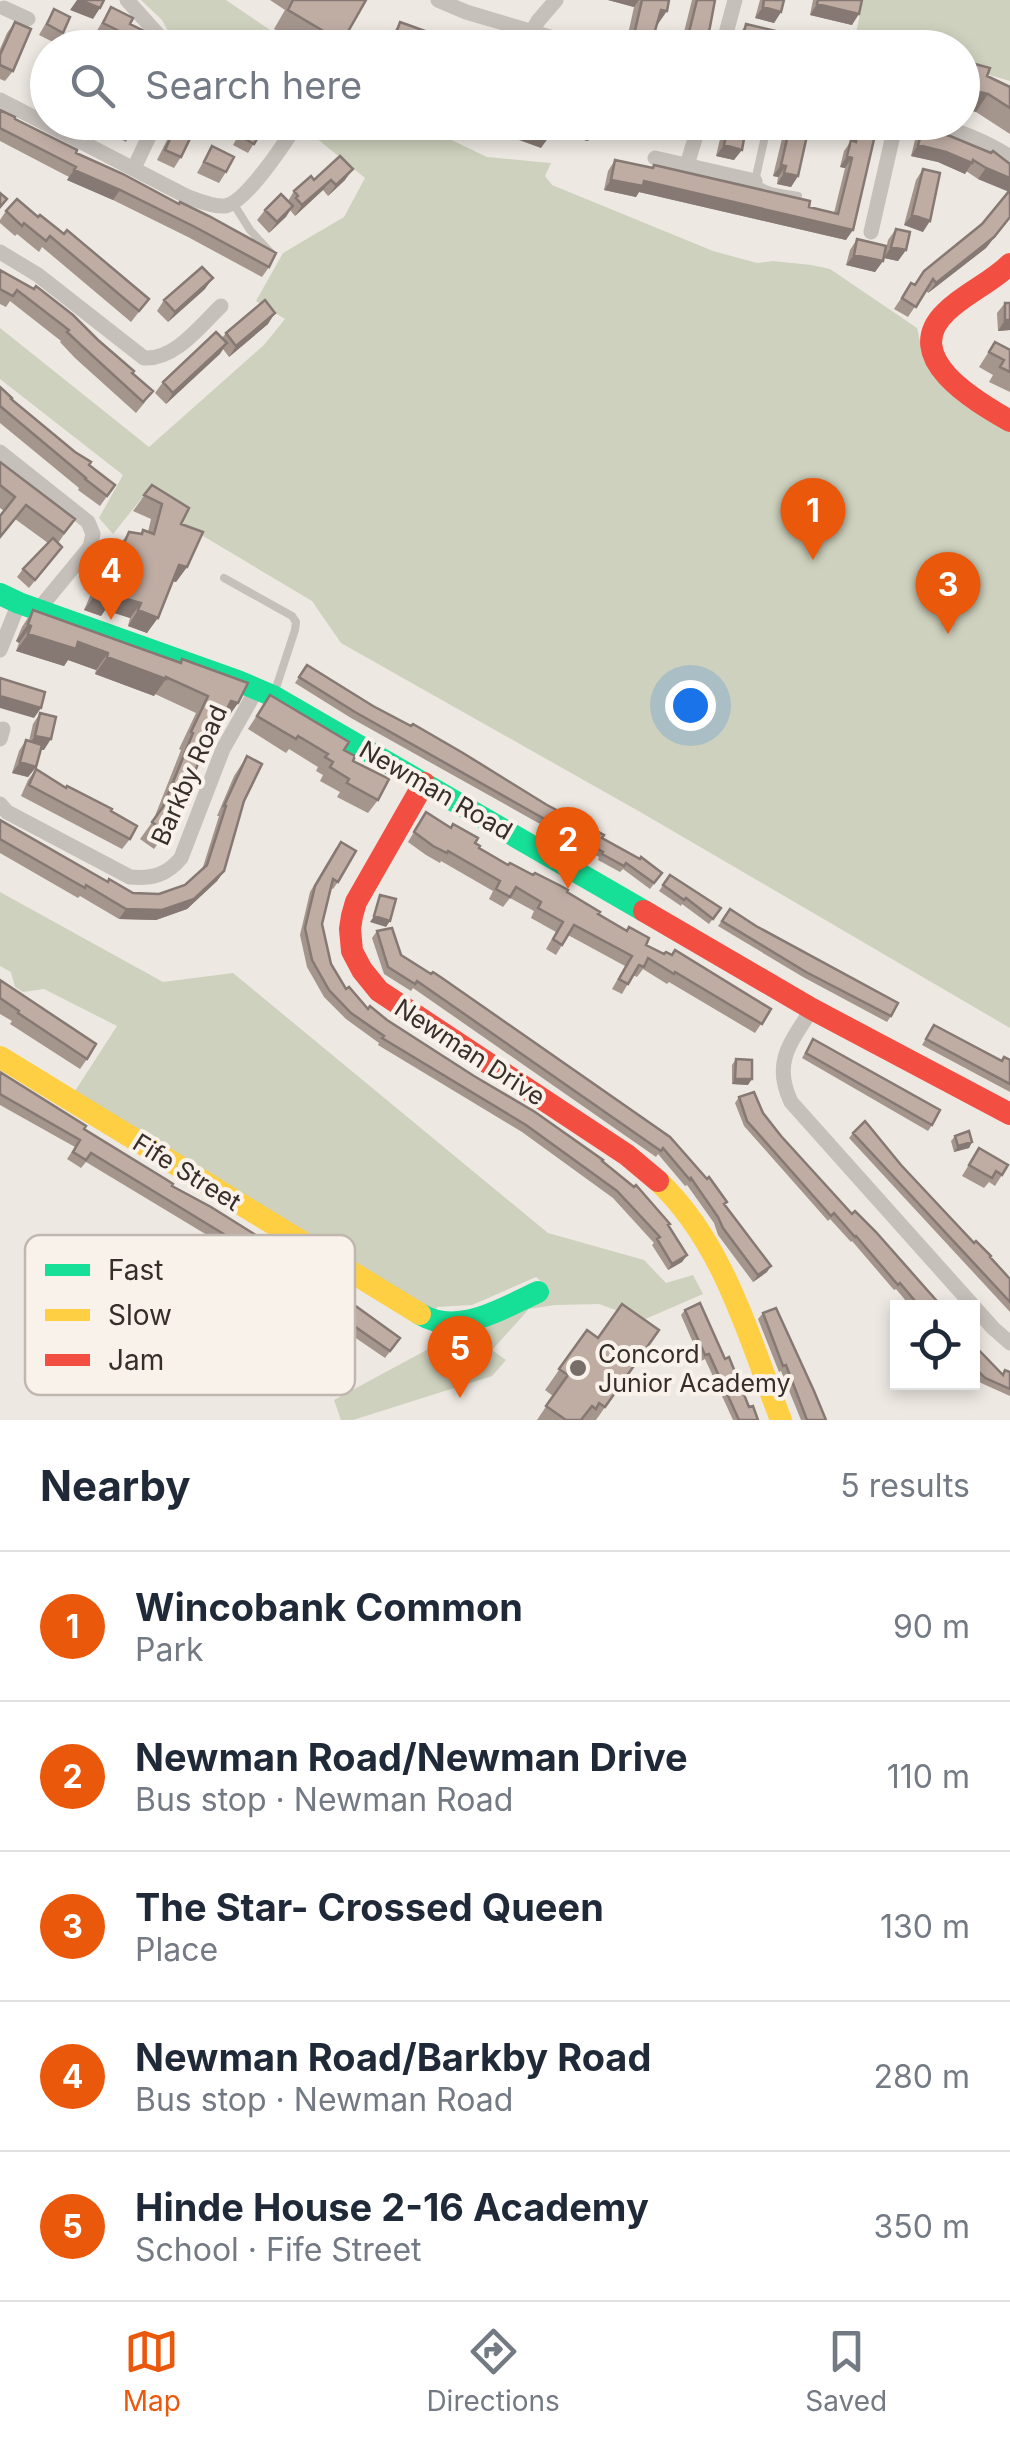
<!DOCTYPE html>
<meta charset="utf-8">
<style>
:root{--surface:#fff;--page:#f6f6f7;--text:#1f2937;--muted:#747a83;--line:#e0e1e3;--accent:#ea580c}
body{margin:0;font-family:Inter,sans-serif;background:var(--page);color:var(--text)}
.controls{position:absolute;right:30px;bottom:30px;display:grid;overflow:hidden;border-radius:0px;box-shadow:0 5px 15px #0003}
.controls button{width:90px;height:90px;display:grid;place-items:center;padding:0;border:0;border-bottom:2px solid var(--line);background:var(--surface);color:var(--text);font:50px sans-serif}
.you{position:absolute;left:690px;top:705px;width:35px;height:35px;margin:-25px;border:8px solid #fff;border-radius:50%;background:#1a73e8;box-shadow:0 0 0 15px #1a73e833}
.badge{display:grid;place-items:center;width:65px;height:65px;border-radius:50%;background:var(--accent);color:#fff;font-size:32px;font-weight:700}
.pin{position:absolute;translate:-50% -82px;filter:drop-shadow(0 2px 5px #0008)}
.pin::after{content:'';position:absolute;top:52px;width:35px;height:30px;background:inherit;clip-path:polygon(0 0,100% 0,50% 100%)}
.list{margin:0;padding:0;list-style:none}
h2{display:flex;justify-content:space-between;align-items:center;height:130px;margin:0;padding:0 40px;font-size:42px}
h2 small{font-size:32px;font-weight:400;color:var(--muted)}
.list li{display:grid;grid-template-columns:65px 1fr auto;gap:30px;align-items:center;box-sizing:border-box;height:150px;padding:0 40px;border-top:2px solid var(--line)}
.list b{display:block;font-size:38px;white-space:nowrap}
.list p{margin:0;font-size:32px;white-space:nowrap;color:var(--muted)}
.list em{font-size:32px;font-style:normal;color:var(--muted)}
.icon{flex:none;width:55px;height:55px;fill:none;stroke:currentColor;stroke-width:2;stroke-linecap:round;stroke-linejoin:round}
.map{position:relative;flex:none;width:1010px;height:1420px;overflow:hidden}
.search{position:absolute;background:var(--surface);box-shadow:0 5px 15px #0003;left:30px;right:30px;top:30px;height:110px;display:flex;align-items:center;gap:25px;box-sizing:border-box;padding:0 35px;border-radius:55px;color:var(--muted);font-size:38px}
.sheet{height:880px;background:var(--surface)}
nav{display:flex;justify-content:space-around;align-items:center;box-sizing:border-box;height:140px;border-top:2px solid var(--line);background:var(--surface);font-size:28px;color:var(--muted)}
nav a{display:grid;justify-items:center;gap:5px}
nav .on{color:var(--accent)}
.map>svg:first-child{display:block}
</style>
<div class="map">
<svg width="1010" height="1420" viewBox="0 0 1010 1420">
<rect width="100%" height="100%" fill="#ede8e2"/>
<!-- green -->
<path fill="#ced1bd" d="M141,0H226L295,47H177L162,20Z
M863,0H1010V81L963,67L962,48H877L854,42Z
M414,122L487,157L551,163L545,176L552,185L713,251L757,263L773,261L811,265L830,269L917,328L924,359L1010,429V1028L642,813L341,643L312,601L141,499L113,534L99,518L123,475L0,379V328L149,447L264,345L285,319L256,301L283,253L344,217L365,178L298,123Z
M0,892L163,982L233,973L548,1233L644,1260L666,1283L693,1275L703,1294L643,1320L599,1304L555,1305L529,1309L492,1350L506,1360L492,1376L353,1420H341L334,1400L456,1334L549,1288L536,1277L472,1305L437,1307L432,1319L75,1091L117,1026L44,989L23,992L15,987L11,972L0,966Z"/>
<g fill="none" stroke-linecap="round" stroke-linejoin="round">
<!-- lane -->
<path stroke="#c6c0bb" stroke-width="8" d="M789,48V47
M766,132L755,181C763,193 784,193 798,196
M233,203L250,230L271,253
M224,578L292,616L296,622L295,630L274,694"/>
<!-- street -->
<path stroke="#c6c0bb" stroke-width="15" d="M127,0L170,48
M438,0L466,12L584,47
M4,8L28,19
M531,33L538,21L556,0
M722,48L735,0
M0,100L186,196C197,200 213,207 225,206C245,203 282,147 293,130
M928,122C958,131 984,140 1010,157
M655,158L755,181
M687,165L700,122
M134,168L156,122
M871,232L896,122
M0,252L38,275L144,358C175,360 200,326 221,306
M0,452L88,522L93,534L90,547L38,610
M0,650L19,603
M0,739L3,729
M0,804L7,812L130,877C152,879 167,875 181,858L223,749L257,689
M812,1009C791,1042 772,1062 791,1102L993,1328L1010,1343"/>
<!-- fast -->
<path stroke="#16e098" stroke-width="22" d="M0,594L19,603L238,681L273,696L644,911
M420,1314C458,1337 503,1308 538,1292"/>
<!-- slow -->
<path stroke="#ffcf43" stroke-width="22" d="M0,1057L420,1314
M658,1181C724,1243 749,1338 781,1420"/>
<!-- jam -->
<path stroke="#f24e42" stroke-width="22" d="M1010,264C991,283 965,293 946,312C899,357 975,401 1010,421
M424,783L356,902L352,916L350,929L352,951L362,970L379,991L627,1155L658,1181
M644,911L812,1009L1010,1114"/>
</g>
<!-- wall -->
<path fill="#a4958d" d="M270,0H366L338,48H306L274,29L285,10Z
M608,0H669L657,23L650,48H625L634,7Z
M692,0H715L706,48H680Z
M760,0H784L781,12L774,23L755,18Z
M813,0H862L852,25L810,15Z
M111,7L130,24L161,48H123L95,34Z
M54,9L63,33L55,43L39,35Z
M15,22L13,71L5,81L0,79V49L7,33Z
M400,22L472,48H384Z
M746,24L784,48H736L739,35Z
M975,64L987,76L1010,87V134L976,112L973,67Z
M44,66L48,68V100L30,91Z
M0,110L76,153L269,267L262,277L188,237L113,200L67,180L69,177L0,141Z
M91,122H137L126,142Z
M176,122H198L181,157L174,168L157,160Z
M246,122H267L248,153L233,145Z
M571,122H634L626,134L597,127L588,141L568,136Z
M724,122H747L734,160L716,156Z
M786,122H810L798,176L791,187L777,184L778,177L773,176Z
M855,122H878L846,240L639,192L636,197L604,190L608,171L615,160L834,213L845,168L840,167L844,151L851,141Z
M923,129L1010,164V212L1004,225L986,248L928,293L926,290L908,317L894,309L911,283L914,285L982,224L1009,192L978,179L966,171L965,174L938,162L911,156L915,140Z
M212,146L226,172L219,183L197,173Z
M923,169V232L904,225L916,180Z
M314,180H345L328,196L323,190L295,216L290,210L269,233L257,220L265,210L288,201L294,191Z
M6,211L38,217L149,299L131,322L42,247L39,252L17,234L15,236L0,223V220Z
M896,229L906,250L898,261L884,258L888,240Z
M857,239L883,261L875,272L846,265L850,250Z
M0,270L132,373L145,402L136,413L75,358L60,342L61,341L10,301L6,307L0,304Z
M205,289L168,322L157,311L164,300Z
M1005,303H1010V330L998,331L997,313Z
M268,324L229,357L223,349L166,404L155,393L163,382L222,338L226,333Z
M995,342L1010,350V392L989,382L993,375L979,367Z
M0,387L11,399L89,465L115,485L100,506L78,490L79,488L0,423Z
M0,462L75,519L58,543L56,555L29,588L17,577L23,569L48,543L0,508Z
M152,485L181,524L187,567L176,582L172,581L147,633L128,626L130,618L105,610L101,616L84,610L99,575L110,560L112,561L118,547L129,532L140,534L143,530L148,532L151,519L133,511Z
M33,610L179,663L182,659L238,703L226,720L220,719L214,728L212,727L201,750L177,817L154,849L140,839L153,821L181,750L179,749L196,713L155,694L154,696L95,674L96,670L68,660L64,666L16,651L19,643L16,641L22,627Z
M307,665L373,706L662,873L650,889L623,869L620,872L598,860L599,857L351,718L295,683Z
M270,695L344,750L353,761L378,800L368,813L337,797L340,792L320,781L323,775L316,771L318,767L289,749L286,753L248,729Z
M40,713L44,750H41L36,767L28,777L12,773L19,751L26,740L29,741L33,724Z
M247,756L244,801L224,871L217,881L187,909L156,920L119,919L80,896L78,898L0,853V820L108,882L133,893L159,894L185,885L202,870L219,816H217L234,776Z
M36,769L66,788L111,811L130,839L122,849L21,796L28,780Z
M426,812L475,843L479,848L508,865L567,892L646,945L771,1009L755,1033L669,982L667,984L643,969L637,977L633,975L622,994L612,989L625,966L568,935L556,955L546,949L556,932L531,918L534,911L510,898L503,907L489,899L493,891L441,861L440,863L426,855L408,842Z
M336,848L338,882L333,889L331,888L322,924L331,964L346,989L368,1009L602,1161L668,1225L687,1255L682,1262L668,1270L652,1245L654,1243L613,1198L522,1132L378,1045L379,1043L346,1019L324,997L307,967L300,935L310,892Z
M670,875L721,908L709,924L682,904L681,906L659,891Z
M730,909L756,926L891,1016L887,1022L803,977L718,926Z
M377,931L401,955L670,1137L725,1205L767,1272L753,1282L718,1235L714,1223L687,1185L685,1186L658,1154L656,1157L413,988L411,991L384,974L372,938Z
M0,980L87,1059L80,1069L10,1024L12,1021L0,1014Z
M934,1025L1002,1061L1010,1060V1092L922,1045Z
M813,1039L932,1125L928,1131L802,1058Z
M736,1059L748,1085L732,1084V1065Z
M0,1072L84,1129L400,1338L385,1358L309,1306L310,1304L284,1285L217,1241L86,1162L81,1168L67,1159L75,1147L0,1105Z
M739,1097L763,1113L781,1136L852,1214L943,1308H912L896,1289L894,1290L852,1241L851,1242L830,1219L828,1221L744,1126L735,1103Z
M853,1133L901,1165L1010,1279V1312L849,1138Z
M955,1136L972,1142L969,1148L954,1152L951,1141Z
M979,1148L1002,1175L995,1186L989,1182L984,1188L962,1176Z
M685,1310L749,1407L758,1420H733L705,1359L701,1361L681,1315Z
M763,1313L826,1420H801L781,1371L779,1372L758,1319Z
M587,1330L598,1338L659,1330L596,1420H537L553,1396L545,1390Z
M972,1343L1002,1374L1005,1370L1010,1372V1396L981,1383L972,1374Z"/>
<!-- shaded-wall -->
<path fill="#867973" d="M77,0H80L100,8L93,19L70,10Z
M608,0H639L634,7Z
M817,4L859,14L852,25L810,15Z
M763,7L781,12L774,23L755,18Z
M661,10L667,11L658,24L652,22Z
M742,41L765,48H738Z
M962,88L988,94L976,112L962,109Z
M469,122H543L556,127L541,148Z
M594,122H634L626,134L592,125Z
M662,122H684L678,131L658,127Z
M576,123L597,129L588,141L568,136Z
M724,145L742,150L734,160L716,156Z
M918,145L946,152L972,163L965,174L938,162L911,156Z
M847,156L852,158L845,168L840,167Z
M781,165L786,166L778,177L773,176Z
M986,168L1010,178V192L978,179Z
M353,169L345,180L328,196L336,185Z
M74,170L120,190L113,200L67,180Z
M784,173L798,176L791,187L777,184Z
M331,180L323,190L295,216L302,205Z
M611,180L644,181L853,230L846,240L639,192L636,197L604,190Z
M293,206L286,217L269,233L277,222Z
M912,215L930,221L923,232L904,225Z
M1010,217L986,248L928,293L936,283Z
M891,247L906,250L898,261L884,258Z
M854,255L883,261L875,272L846,265Z
M213,278L205,289L168,322L175,312Z
M275,313L268,324L229,357L236,346Z
M1005,320H1010V330L998,331Z
M227,343L220,354L166,404L173,393Z
M179,565L187,567L176,582L168,580Z
M95,595H113L141,603L130,618L105,610L101,616L84,610Z
M138,610L158,618L147,633L128,626Z
M28,624L31,626L19,643L16,641Z
M28,634L78,642L108,653L96,670L68,660L64,666L16,651Z
M107,657L166,679L154,696L95,674Z
M0,696L41,708L34,718L0,708Z
M231,701L238,703L226,720L220,719L214,728L209,726L221,709Z
M35,736L51,739L44,750L28,746Z
M20,762L36,767L28,777L12,773Z
M224,871L217,881L187,909L156,920L119,919L126,909Z
M374,916L390,921L386,927L370,922Z
M735,1079H752L748,1085L732,1084Z
M972,1142L969,1148L954,1152L958,1146Z
M687,1255L682,1262L668,1270L672,1264Z
M771,1266L767,1272L753,1282L758,1275Z"/>
<!-- building -->
<path fill="#bfada4" stroke="#867973" stroke-width="2.5" d="M80,0H104L100,8Z
M293,0H366L342,42L288,10Z
M642,0H669L667,11L661,10L650,48H631Z
M697,0H715L706,48H685Z
M764,0H784L781,12L763,7Z
M818,0H862L859,14L817,4Z
M111,7L133,18L130,24L154,36L153,39L162,44L161,48H137L128,43L131,37L103,23Z
M54,9L70,17L63,33L47,24Z
M15,22L31,29L13,71L0,65V55Z
M400,22L472,48H391Z
M746,24L788,34L784,48L779,46L778,48H765L742,41Z
M810,40L826,44L825,48H808Z
M863,43L882,48H862Z
M962,64L975,68V64L990,68L987,76L1010,87V108L988,94L962,88Z
M44,66L48,68V85L37,80Z
M0,110L15,117V119L77,150L76,153L123,174L179,204L180,202L209,216L276,253L269,267L195,227L120,190L74,170L76,167L0,128Z
M120,122H137L133,131L120,125Z
M178,122H198L181,157L165,150Z
M247,122H267L254,144L240,136Z
M543,122H558L556,127Z
M576,122H598L597,129Z
M729,122H747L742,150L724,145Z
M791,122H810L798,176L784,173L786,166L781,165Z
M860,122H878L853,230L644,181L643,186L611,180L615,160L653,168L654,165L810,201L809,207L838,214L852,158L847,156L851,140L856,142Z
M923,129L950,136L991,153L993,151L1010,164V178L986,168L973,160L972,163L946,152L918,145Z
M212,146L234,157L226,172L204,162Z
M340,156L353,169L336,185L331,180L302,205L296,198L298,196L294,191L311,176L314,180Z
M923,169L940,173L930,221L912,215Z
M1010,190V217L994,237L936,283L933,279L916,307L902,298L911,283L915,285L924,271L982,224Z
M0,193L7,199L0,207Z
M281,194L293,206L277,222L265,210Z
M17,199L38,217L40,215L64,234L67,230L149,299L139,311L50,236L46,241L24,223L22,226L6,211Z
M896,229L910,232L906,250L891,247Z
M857,239L886,246L883,261L854,255Z
M202,267L213,278L175,312L164,300Z
M0,270L34,289L36,286L73,315L98,340L134,371L132,373L153,391L143,402L83,347L67,332L69,330L17,290L13,296L0,289Z
M265,300L275,313L236,346L226,333Z
M1005,303H1010V320H1005Z
M216,332L227,343L173,393L163,382Z
M995,342L1010,350V372L1000,367L1004,360L989,352Z
M0,387L12,398L11,399L75,452L91,462L89,465L115,485L107,496L85,479L86,478L0,406Z
M0,462L75,519L64,533L26,505L0,537V516L15,497L0,485Z
M152,485L189,508L181,524L203,532L187,567L179,565L158,618L138,610L141,603L113,595L111,601L95,595L110,560L116,562L129,532L142,534L143,530L154,534L162,504L144,495Z
M53,538L62,547L35,580L23,569Z
M33,610L181,663L182,659L248,683L238,703L231,701L226,711L221,709L201,750L203,751L177,817L166,832L152,822L163,807L193,733L191,732L208,696L166,677V679L107,657L108,653L78,642L76,649L28,634L31,626L28,624Z
M307,665L373,706L411,726L413,724L463,753L547,805L604,835L602,838L640,859L641,857L662,873L654,883L626,863L624,866L602,854L603,852L355,712L299,677Z
M0,678L45,692L41,708L0,696Z
M270,695L349,742L344,750L355,756L353,761L389,779L378,800L347,783L349,779L330,767L333,762L325,757L328,754L298,736L296,739L257,716Z
M40,713L56,717L51,739L35,736Z
M26,740L42,745L36,767L20,762Z
M247,756L262,764L244,801L224,871L194,899L162,910L126,909L86,885L85,888L0,839V820L108,882L109,879L133,893L159,894L185,885L207,865L226,806H224Z
M36,769L66,788L67,786L112,809L111,811L137,826L130,839L29,785Z
M426,812L451,828L453,824L478,838L475,843L480,846L479,848L508,865L510,863L533,875L535,873L559,885L568,890L567,892L600,912L598,914L627,931L629,927L649,938L646,945L664,954L666,952L672,955L675,950L771,1009L762,1024L675,972L674,974L648,958L644,967L639,965L628,984L619,979L632,956L574,925L562,945L553,939L563,922L538,908L541,902L516,887L510,897L496,889L500,881L448,851L447,853L433,846L414,832Z
M341,842L356,851L338,882L333,879L322,924L331,964L346,989L349,987L368,1009L370,1006L387,1020L474,1076L535,1112L603,1160L602,1161L634,1187L636,1185L670,1224L668,1225L687,1255L672,1264L657,1239L660,1237L617,1191L526,1125L382,1038L384,1036L351,1013L329,990L312,960L305,928L315,886Z
M670,875L721,908L713,919L686,898L684,900L663,885Z
M380,895L396,899L390,921L374,916Z
M730,909L756,926L898,1003L891,1016L806,972L722,921Z
M392,928L401,955L431,974L433,972L442,978L670,1137L707,1179L709,1177L727,1202L724,1204L771,1266L758,1275L723,1228L718,1217L691,1178L690,1180L663,1148L661,1151L417,981L415,984L388,967L377,931Z
M0,980L96,1044L87,1059L18,1013L19,1011L0,998Z
M934,1025L1002,1061L1004,1057L1010,1060V1084L926,1039Z
M813,1039L940,1110L932,1125L806,1053Z
M736,1059L752,1060V1079H735Z
M0,1072L86,1126L84,1129L167,1180L173,1184L172,1186L211,1207L267,1242L400,1338L390,1351L314,1298L316,1296L290,1277L222,1233L91,1153L86,1160L73,1152L80,1140L0,1094Z
M754,1092L763,1113L781,1136L852,1214L855,1211L876,1232L943,1308H921L900,1283L898,1285L856,1236L855,1237L834,1213L831,1216L747,1121L739,1097Z
M865,1121L901,1165L974,1243L976,1241L991,1256L990,1257L1010,1279V1302L853,1133Z
M969,1131L972,1142L958,1146L955,1136Z
M979,1148L1008,1165L1002,1175L996,1171L992,1178L969,1165Z
M700,1303L725,1359L729,1357L749,1407L753,1406L758,1420H739L709,1354L705,1355L685,1310Z
M622,1304L659,1330L605,1407L599,1403L596,1409L592,1406L581,1420H566L546,1406L568,1375L559,1369L587,1330L598,1338Z
M776,1308L814,1391L826,1420H807L786,1365L783,1366L763,1313Z
M972,1343L1003,1375L1005,1370L1010,1372V1389L985,1378L972,1365Z"/>
<!-- markers -->
<circle fill="#776e6a" stroke="#f9f2ea" stroke-width="4" cx="578" cy="1368" r="10"/>
<g text-anchor="middle" stroke-width="8" stroke-linejoin="round" paint-order="stroke">
<!-- street labels -->
<g font-size="25" fill="#372d29" stroke="#f9f2ea">
<text transform="translate(189 775) rotate(-66)" y="9">Barkby Road</text>
<text transform="translate(436 790) rotate(30)" y="9">Newman Road</text>
<text transform="translate(470 1052) rotate(33)" y="9">Newman Drive</text>
<text transform="translate(187 1172) rotate(32)" y="9">Fife Street</text>
</g>
<!-- poi labels -->
<g font-size="25" fill="#372d29" stroke="#f9f2ea" text-anchor="start">
<text x="598" y="1363">Concord<tspan x="598" dy="29">Junior Academy</tspan></text>
</g>
</g>
<!-- legend -->
<rect x="25" y="1235" width="330" height="160" rx="15" fill="#f9f2ea" stroke="#bfb7b0" stroke-width="2.5"/>
<rect x="45" y="1264" width="45" height="12" fill="#16e098"/>
<rect x="45" y="1309" width="45" height="12" fill="#ffcf43"/>
<rect x="45" y="1354" width="45" height="12" fill="#f24e42"/>
<g font-size="28" fill="#372d29">
<text x="108" y="1280">Fast</text>
<text x="108" y="1325">Slow</text>
<text x="108" y="1370">Jam</text>
</g>
</svg>
<div class="controls">
<button><svg class="icon" aria-label="locate" viewBox="0 0 24 24"><circle cx="12" cy="12" r="6"/><path d="M12 2v4M12 18v4M2 12h4M18 12h4"/></svg></button>
</div>
<div class="you"></div>
<div class="pin badge" style="left:813px;top:560px">1</div>
<div class="pin badge" style="left:568px;top:889px">2</div>
<div class="pin badge" style="left:948px;top:634px">3</div>
<div class="pin badge" style="left:111px;top:620px">4</div>
<div class="pin badge" style="left:460px;top:1398px">5</div>
<div class="search"><svg class="icon" aria-label="search" viewBox="0 0 24 24"><circle cx="10" cy="10" r="6"/><path d="M15 15l6 6"/></svg>Search here</div>
</div>
<section class="sheet">
<h2>Nearby<small>5 results</small></h2>
<ul class="list">
<li><span class="badge">1</span><div><b>Wincobank Common</b><p>Park</p></div><em>90 m</em></li>
<li><span class="badge">2</span><div><b>Newman Road/Newman Drive</b><p>Bus stop · Newman Road</p></div><em>110 m</em></li>
<li><span class="badge">3</span><div><b>The Star- Crossed Queen</b><p>Place</p></div><em>130 m</em></li>
<li><span class="badge">4</span><div><b>Newman Road/Barkby Road</b><p>Bus stop · Newman Road</p></div><em>280 m</em></li>
<li><span class="badge">5</span><div><b>Hinde House 2-16 Academy</b><p>School · Fife Street</p></div><em>350 m</em></li>
</ul>
</section>
<nav>
<a class="on"><svg class="icon" aria-label="map" viewBox="0 0 24 24"><path d="M3 6l6-2 6 2 6-2v14l-6 2-6-2-6 2zM9 4v14M15 6v14"/></svg>Map</a>
<a><svg class="icon" aria-label="directions" viewBox="0 0 24 24"><path d="M12 3l9 9-9 9-9-9zM9 14v-3h6M13 9l2 2-2 2"/></svg>Directions</a>
<a><svg class="icon" aria-label="saved" viewBox="0 0 24 24"><path d="M7 4h10v16l-5-4-5 4z"/></svg>Saved</a>
</nav>
